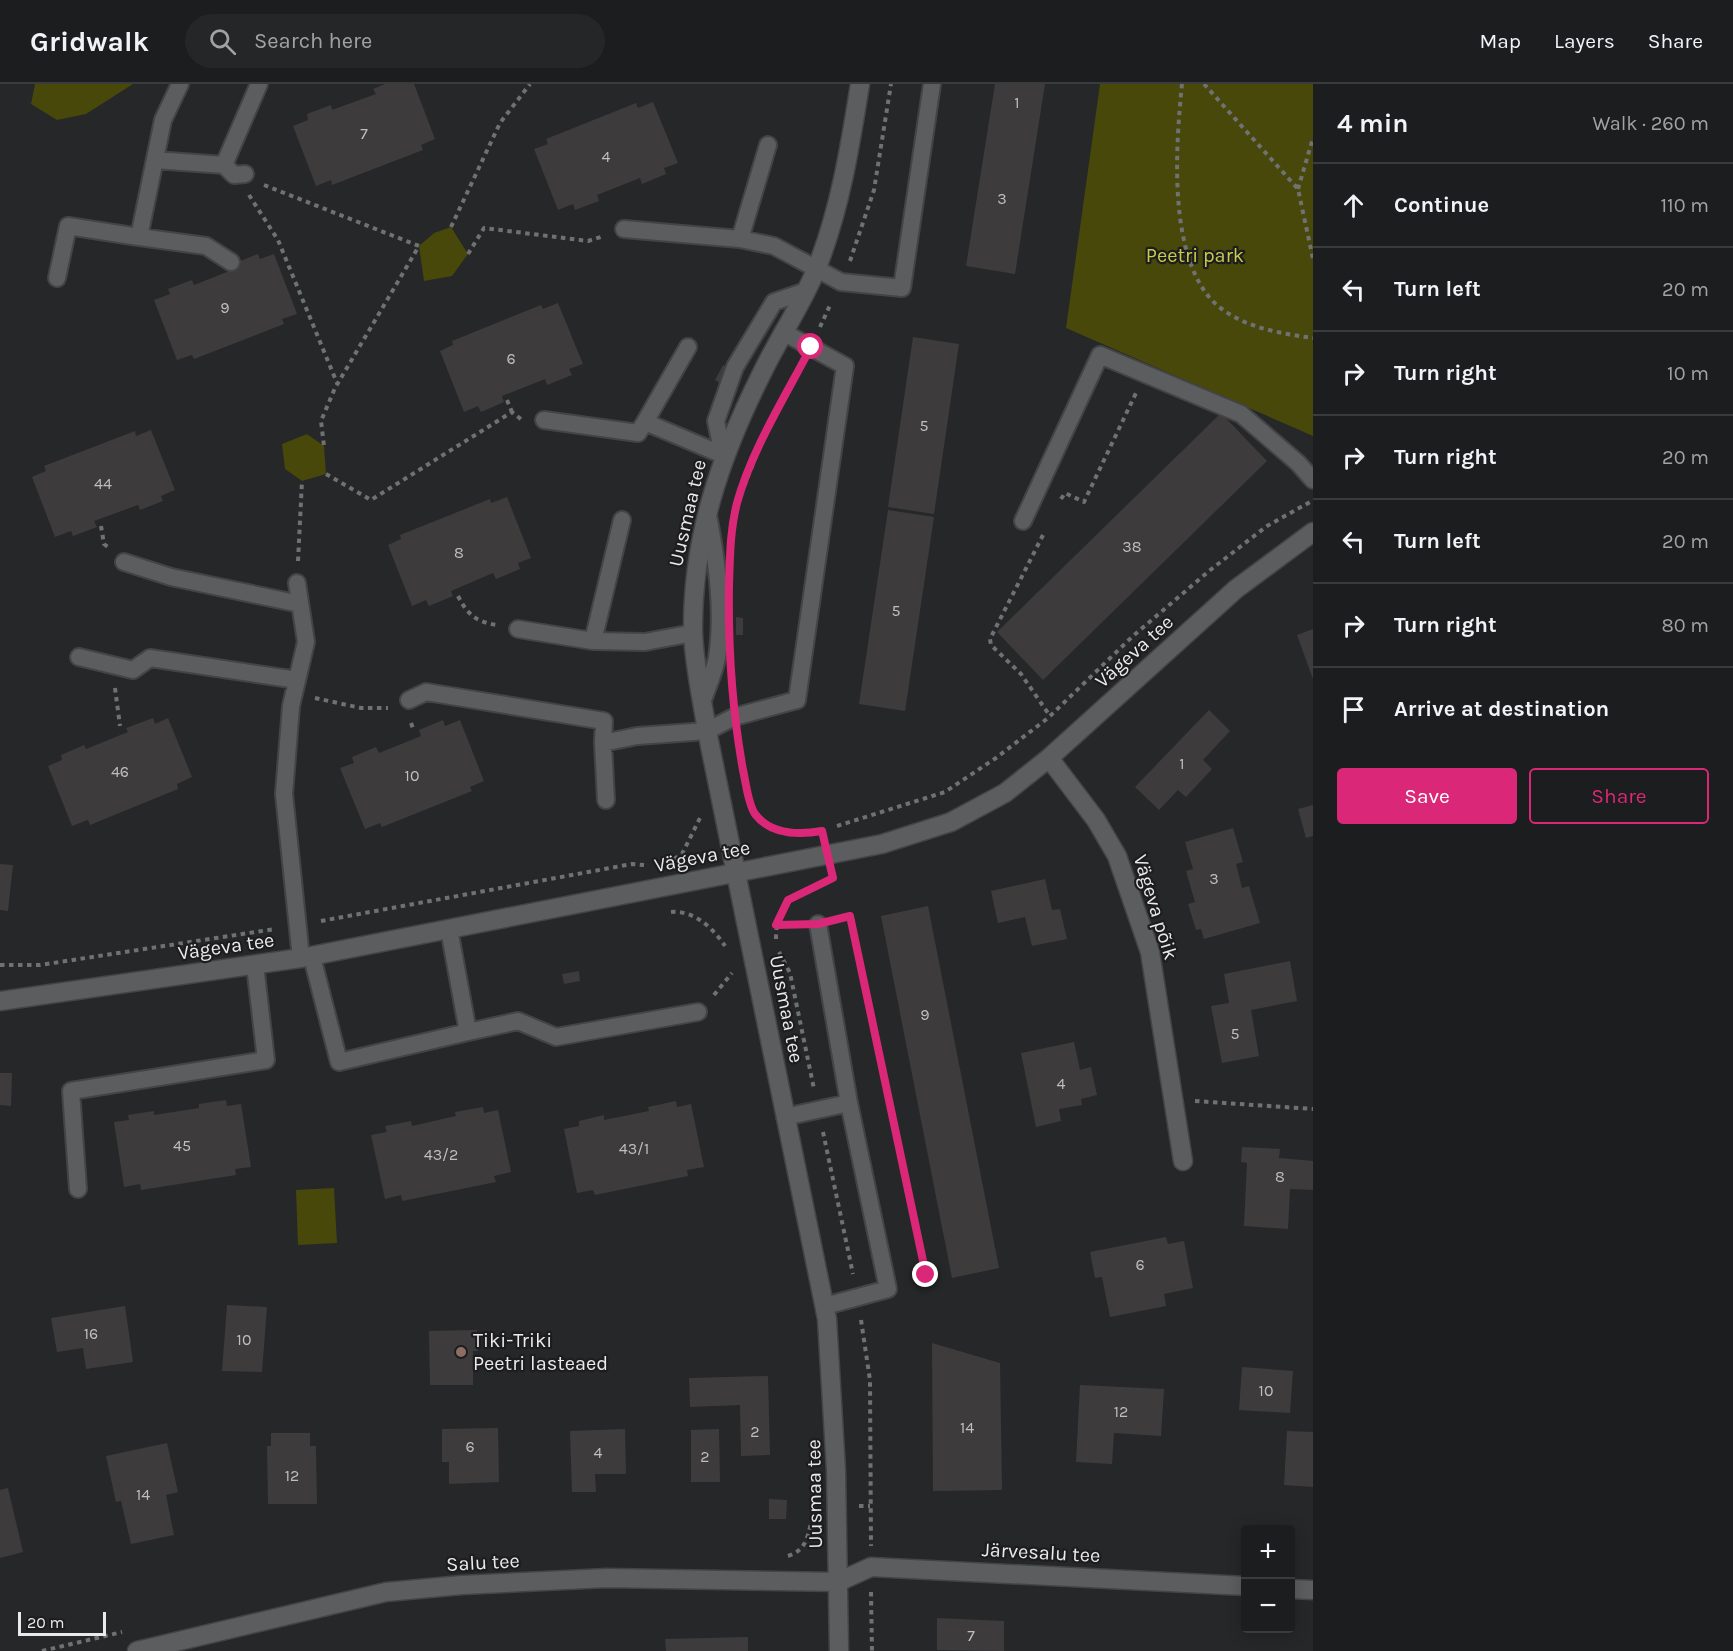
<!DOCTYPE html>
<meta charset="utf-8">
<style>
:root{--surface:#1c1d1f;--page:#252628;--text:#f1f3f6;--muted:#a0a2a4;--line:#3a3b3d;--accent:#db2777}
body{margin:0;font-family:Karla,sans-serif;background:var(--page);color:var(--text)}
.controls{position:absolute;right:18px;bottom:18px;display:grid;overflow:hidden;border-radius:6px;box-shadow:0 3px 15px #0003}
.controls button{width:54px;height:54px;display:grid;place-items:center;padding:0;border:0;border-bottom:2px solid var(--line);background:var(--surface);color:var(--text);font:30px sans-serif}
.scale{position:absolute;left:18px;bottom:15px;width:88px;box-sizing:border-box;padding-left:6px;border:3px solid #eaeaec;border-top:0;font-size:16px;line-height:21px;white-space:nowrap;color:#eaeaec;-webkit-text-stroke:4px #1d1d20;paint-order:stroke}
.stop{position:absolute;width:18px;height:18px;margin:-14px;border:4px solid #db2777;border-radius:50%;background:#fff}
.stop.end{background:#db2777;border-color:#fff;box-shadow:0 2px 6px #0008}
.list{margin:0;padding:0;list-style:none}
h2{display:flex;justify-content:space-between;align-items:center;height:78px;margin:0;padding:0 24px;font-size:26px}
h2 small{font-size:20px;font-weight:400;color:var(--muted)}
.list li{display:grid;grid-template-columns:39px 1fr auto;gap:18px;align-items:center;box-sizing:border-box;height:84px;padding:0 24px;border-top:2px solid var(--line)}
.list b{display:block;font-size:22px;white-space:nowrap}
.list em{font-size:20px;font-style:normal;color:var(--muted)}
.actions{display:flex;gap:12px;padding:18px 24px}
.actions a{flex:1;padding:14px 0;border:2px solid var(--accent);border-radius:6px;text-align:center;font-size:21px;color:var(--accent)}
.actions .main{background:var(--accent);color:#fff}
.icon{flex:none;width:33px;height:33px;fill:none;stroke:currentColor;stroke-width:2;stroke-linecap:round;stroke-linejoin:round}
.map{position:relative;flex:none;width:1313px;height:1567px;overflow:hidden}
header{display:flex;align-items:center;gap:36px;box-sizing:border-box;height:84px;padding:0 30px;background:var(--surface);border-bottom:2px solid var(--line)}
header strong{font-size:28px}
nav{display:flex;gap:33px;margin-inline-start:auto;font-size:21px}
.search{width:420px;height:54px;background:var(--page);display:flex;align-items:center;gap:15px;box-sizing:border-box;padding:0 21px;border-radius:33px;color:var(--muted);font-size:22px}
main{display:flex}
aside{flex:1;background:var(--surface)}
.map>svg:first-child{display:block}
</style>
<header>
<strong>Gridwalk</strong>
<div class="search"><svg class="icon" aria-label="search" viewBox="0 0 24 24"><circle cx="10" cy="10" r="6"/><path d="M15 15l6 6"/></svg>Search here</div>
<nav><a>Map</a><a>Layers</a><a>Share</a></nav>
</header>
<main>
<div class="map">
<svg width="1313" height="1567" viewBox="0 0 1313 1567">
<rect width="100%" height="100%" fill="#262729"/>
<!-- green -->
<path fill="#47480a" d="M35,0H133L86,30L57,36L31,20Z
M1100,0H1313V352L1066,244Z
M451,143L468,170L452,192L424,197L419,162L434,149Z
M307,350L324,362L326,390L302,397L285,385L282,360Z
M334,1104L337,1159L298,1161L296,1106Z"/>
<!-- building -->
<path fill="#3e3b3d" d="M385,0H414L435,55L421,61L423,66L332,101L331,96L316,102L293,42L308,36L307,30L331,21L332,26L376,10L373,5Z
M995,0H1045L1015,190L966,182Z
M653,18L678,79L664,84L666,90L642,100L640,94L597,111L599,117L575,126L573,120L558,126L534,65L548,60L546,55L636,19L638,24Z
M258,170L260,175L274,170L297,230L282,235L284,240L194,275L192,271L177,276L154,216L170,210L168,205L192,196L194,201L237,184L235,179Z
M558,219L583,280L569,285L572,291L547,301L545,295L502,312L504,318L481,328L478,322L464,328L440,267L453,261L452,257L541,221L543,225Z
M913,253L959,260L934,430L888,423Z
M723,281L729,284L720,299L715,296Z
M1221,329L1267,377L1043,596L997,548Z
M151,346L175,406L161,412L163,417L140,426L138,421L94,437L97,443L73,452L71,447L55,453L32,393L46,387L44,382L135,347L136,352Z
M507,413L531,474L518,479L520,485L496,495L493,489L451,507L453,512L429,522L426,516L412,522L388,461L401,455L400,451L490,415L491,419Z
M888,426L934,433L905,627L859,620Z
M736,533L743,534V551H736Z
M1313,545V595L1297,551Z
M1209,626L1230,647L1203,676L1212,685L1186,713L1178,706L1159,726L1135,703Z
M153,634L155,640L168,634L192,693L177,700L178,705L90,741L88,736L72,742L48,682L62,676L61,671L84,661L86,665L128,648L126,644Z
M443,636L445,642L460,636L484,697L470,703L472,707L382,743L380,739L365,745L340,684L354,679L352,673L376,663L379,669L421,652L419,646Z
M1313,721V752L1306,754L1298,725Z
M1233,744L1243,778L1236,780L1242,804L1249,802L1260,839L1204,855L1201,845L1196,846L1188,820L1195,818L1186,787L1193,785L1185,758Z
M0,780L13,781L8,827L0,826Z
M1045,795L1052,826L1060,825L1067,855L1032,862L1025,833L998,839L991,807Z
M928,822L999,1184L952,1194L881,832Z
M1290,877L1297,917L1251,926L1259,972L1222,979L1211,922L1229,919L1224,890Z
M579,887L580,897L564,900L562,890Z
M1074,958L1080,986L1091,983L1097,1011L1081,1015L1082,1021L1059,1025L1061,1037L1036,1043L1021,969Z
M0,989H12L11,1022L0,1021Z
M226,1016L227,1022L241,1020L251,1083L235,1085L236,1091L141,1106L140,1100L124,1103L114,1038L129,1036L128,1031L154,1027V1031L199,1024V1020Z
M676,1017L677,1023L691,1020L704,1083L687,1086L688,1092L595,1111L593,1106L577,1109L564,1045L579,1042V1037L604,1031V1036L649,1027L648,1023Z
M483,1023L484,1029L498,1026L511,1088L494,1092L496,1098L402,1117L401,1111L385,1115L371,1051L387,1048L385,1042L411,1037L412,1042L456,1032L455,1028Z
M1242,1063L1280,1065L1279,1074L1313,1077V1106L1290,1105L1288,1145L1244,1142L1247,1079L1241,1078Z
M1166,1153L1168,1160L1184,1157L1193,1204L1164,1210L1166,1222L1110,1233L1102,1193L1095,1194L1090,1168Z
M227,1221L267,1223L262,1288L222,1287Z
M125,1222L133,1278L86,1285L83,1264L57,1268L51,1234Z
M477,1246L478,1267H473V1301H430L429,1247Z
M932,1259L1000,1279L1002,1406L933,1407Z
M1242,1283L1293,1287L1290,1329L1239,1326Z
M768,1292L770,1371L741,1372L740,1321L690,1323L689,1294Z
M1080,1301L1164,1305L1161,1352L1114,1349L1112,1380L1076,1378Z
M498,1344L499,1398L449,1400V1378H442V1345Z
M625,1345L626,1390H595L596,1408H572L570,1347Z
M719,1345L720,1398H691V1346Z
M1287,1347L1313,1348V1403L1284,1401Z
M271,1349H310V1362H316L317,1420H268L267,1362H271Z
M167,1359L178,1408L166,1411L174,1451L131,1460L121,1417L116,1418L106,1372Z
M8,1404L23,1468L0,1474V1406Z
M769,1415L787,1416L786,1435H769Z
M937,1534L1004,1537V1567L937,1566Z
M748,1553V1567H666L665,1555Z"/>
<g fill="none" stroke-linecap="round" stroke-linejoin="round">
<!-- service casing -->
<g stroke="#444446" stroke-width="20">
<path id="service" d="M155,76L224,81L234,91L245,90
M224,81L259,0
M624,145L740,155L774,162L841,198L902,204L932,0
M139,153L206,162L231,178
M740,155L768,61
M57,194L68,142L139,153L163,36L180,0
M544,336L638,349L645,338L723,371
M645,338L688,263
M723,371L716,337L735,283L774,218L806,207
M1023,437L1100,271L1241,330L1298,379L1313,396
M124,478L171,493L300,520
M297,499L306,558L291,622L284,710L301,874
M518,545L593,557L645,558L693,549
M593,557L622,436
M79,573L133,586L150,574L297,596
M409,616L426,608L604,637L603,659L637,652L707,647L734,633L797,616L845,282L783,248
M702,619C707,604 714,589 717,574C724,526 717,478 708,431
M603,659L606,716
M312,873L339,978L468,948L449,845
M468,948L518,937L556,953L698,928
M785,1033L849,1019L818,840
M78,1105L71,1007L266,976L255,881
M825,1222L888,1205L849,1019"/>
</g>
<!-- minor casing -->
<g stroke="#444446" stroke-width="21">
<path id="minor" d="M1049,674L1096,736L1117,772L1150,868L1183,1077
M0,917L301,874L882,760L951,738L1005,709L1049,674L1236,505L1313,448
M1290,1505L1313,1506
M137,1567L386,1508L462,1501L607,1494L838,1498L871,1483L1246,1502
M839,1567L836,1386L827,1235L707,647C702,614 694,581 693,548C692,455 720,373 761,291C778,255 801,222 816,186C840,126 850,63 860,0"/>
</g>
<!-- path -->
<path stroke="#707173" stroke-width="4" stroke-dasharray="4.5 4.5" stroke-linecap="butt" d="M1182,0C1176,60 1168,163 1209,213C1234,242 1277,249 1313,254
M1204,0L1298,105L1313,175
M264,101L419,162L335,304L321,337L324,362
M1298,105L1313,54
M249,111L278,156L337,299
M451,143L500,39L530,0
M468,170L484,144L588,157L604,152
M850,177L874,106L891,0
M820,243L831,219
M507,316L512,328
M326,390L371,416L512,328L522,336
M741,410L760,362L800,284
M1061,415L1065,409L1084,418L1136,309
M101,442L104,460L108,463
M1043,451L990,555L991,561L1021,590L1050,632
M298,477L302,397
M458,512C467,530 476,538 497,541
M115,604L120,642
M315,614L361,624H388
M411,639L414,647
M738,656C741,672 746,718 756,730C766,743 783,747 798,751
M837,742L945,708L996,674L1048,634L1133,552L1209,487L1267,442L1310,418
M674,775L682,770L700,734
M671,828C694,826 713,844 725,862
M839,835L850,832L926,1191
M321,837L632,780L644,781
M776,841L796,840
M776,855C776,816 798,812 827,797
M779,868L790,889L814,1005
M0,881H40L275,845
M714,911L732,889
M1195,1017L1313,1025
M823,1048L853,1190
M861,1236L870,1296L871,1462
M859,1422H870
M788,1472C805,1466 807,1456 811,1439
M871,1508L872,1567
M42,1567L122,1548"/>
<!-- service -->
<use href="#service" stroke="#5c5d5f" stroke-width="16"/>
<!-- minor -->
<use href="#minor" stroke="#5c5d5f" stroke-width="18"/>
</g>
<g fill="none" stroke-linecap="round" stroke-linejoin="round">
<!-- route -->
<path stroke="#db2777" stroke-width="8" d="M811,263C785,313 752,365 737,419C730,446 730,473 729,501C728,563 732,625 743,686C746,699 748,720 755,730C771,751 799,751 822,747L833,794L788,816L776,841L818,840L850,832L926,1191"/>
</g>
<!-- markers -->
<circle fill="#8d6e63" stroke="#1d1d20" stroke-width="2" cx="461" cy="1268" r="6"/>
<g text-anchor="middle" stroke-width="4.5" stroke-linejoin="round" paint-order="stroke">
<!-- number labels -->
<g font-size="16" fill="#bfbec0">
<text x="1017" y="24">1</text>
<text x="364" y="55">7</text>
<text x="606" y="78">4</text>
<text x="1002" y="120">3</text>
<text x="225" y="229">9</text>
<text x="511" y="280">6</text>
<text x="924" y="347">5</text>
<text x="103" y="405">44</text>
<text x="1132" y="468">38</text>
<text x="459" y="474">8</text>
<text x="896" y="532">5</text>
<text x="1182" y="685">1</text>
<text x="120" y="693">46</text>
<text x="412" y="697">10</text>
<text x="1214" y="800">3</text>
<text x="925" y="936">9</text>
<text x="1235" y="955">5</text>
<text x="1061" y="1005">4</text>
<text x="182" y="1067">45</text>
<text x="634" y="1070">43/1</text>
<text x="441" y="1076">43/2</text>
<text x="1280" y="1098">8</text>
<text x="1140" y="1186">6</text>
<text x="91" y="1255">16</text>
<text x="244" y="1261">10</text>
<text x="1266" y="1312">10</text>
<text x="1121" y="1333">12</text>
<text x="967" y="1349">14</text>
<text x="755" y="1353">2</text>
<text x="470" y="1368">6</text>
<text x="598" y="1374">4</text>
<text x="705" y="1378">2</text>
<text x="292" y="1397">12</text>
<text x="143" y="1416">14</text>
<text x="971" y="1557">7</text>
</g>
<!-- park labels -->
<g font-size="20" fill="#c9cb49" stroke="#1d1d20">
<text x="1195" y="178">Peetri park</text>
</g>
<!-- street labels -->
<g font-size="20" fill="#eaeaec" stroke="#1d1d20">
<text transform="translate(687 429) rotate(-77)" y="7">Uusmaa tee</text>
<text transform="translate(1134 567) rotate(-42)" y="7">Vägeva tee</text>
<text transform="translate(702 772) rotate(-11)" y="7">Vägeva tee</text>
<text transform="translate(1156 823) rotate(73)" y="7">Vägeva põik</text>
<text transform="translate(226 862) rotate(-8)" y="7">Vägeva tee</text>
<text transform="translate(787 925) rotate(79)" y="7">Uusmaa tee</text>
<text transform="translate(814 1410) rotate(-91)" y="7">Uusmaa tee</text>
<text transform="translate(1041 1468) rotate(3)" y="7">Järvesalu tee</text>
<text transform="translate(483 1478) rotate(-3)" y="7">Salu tee</text>
</g>
<!-- poi labels -->
<g font-size="20" fill="#eaeaec" stroke="#1d1d20" text-anchor="start">
<text x="473" y="1263">Tiki-Triki<tspan x="473" dy="23">Peetri lasteaed</tspan></text>
</g>
</g>
</svg>
<div class="controls">
<button>+</button>
<button>−</button>
</div>
<div class="scale">20 m</div>
<div class="stop" style="left:811px;top:263px"></div>
<div class="stop end" style="left:926px;top:1191px"></div>
</div>
<aside>
<h2>4 min<small>Walk · 260 m</small></h2>
<ul class="list">
<li><svg class="icon" aria-label="ahead" viewBox="0 0 24 24"><path d="M12 20V5M6 11l6-6 6 6"/></svg><div><b>Continue</b></div><em>110 m</em></li>
<li><svg class="icon" aria-label="left" viewBox="0 0 24 24"><path d="M17 20v-9H6M10 6l-5 5 5 5"/></svg><div><b>Turn left</b></div><em>20 m</em></li>
<li><svg class="icon" aria-label="right" viewBox="0 0 24 24"><path d="M7 20v-9h11M14 6l5 5-5 5"/></svg><div><b>Turn right</b></div><em>10 m</em></li>
<li><svg class="icon" aria-label="right" viewBox="0 0 24 24"><path d="M7 20v-9h11M14 6l5 5-5 5"/></svg><div><b>Turn right</b></div><em>20 m</em></li>
<li><svg class="icon" aria-label="left" viewBox="0 0 24 24"><path d="M17 20v-9H6M10 6l-5 5 5 5"/></svg><div><b>Turn left</b></div><em>20 m</em></li>
<li><svg class="icon" aria-label="right" viewBox="0 0 24 24"><path d="M7 20v-9h11M14 6l5 5-5 5"/></svg><div><b>Turn right</b></div><em>80 m</em></li>
<li><svg class="icon" aria-label="arrive" viewBox="0 0 24 24"><path d="M6 21V4h12l-3 4 3 4H6"/></svg><div><b>Arrive at destination</b></div></li>
</ul>
<div class="actions"><a class="main">Save</a><a>Share</a></div>
</aside>
</main>
